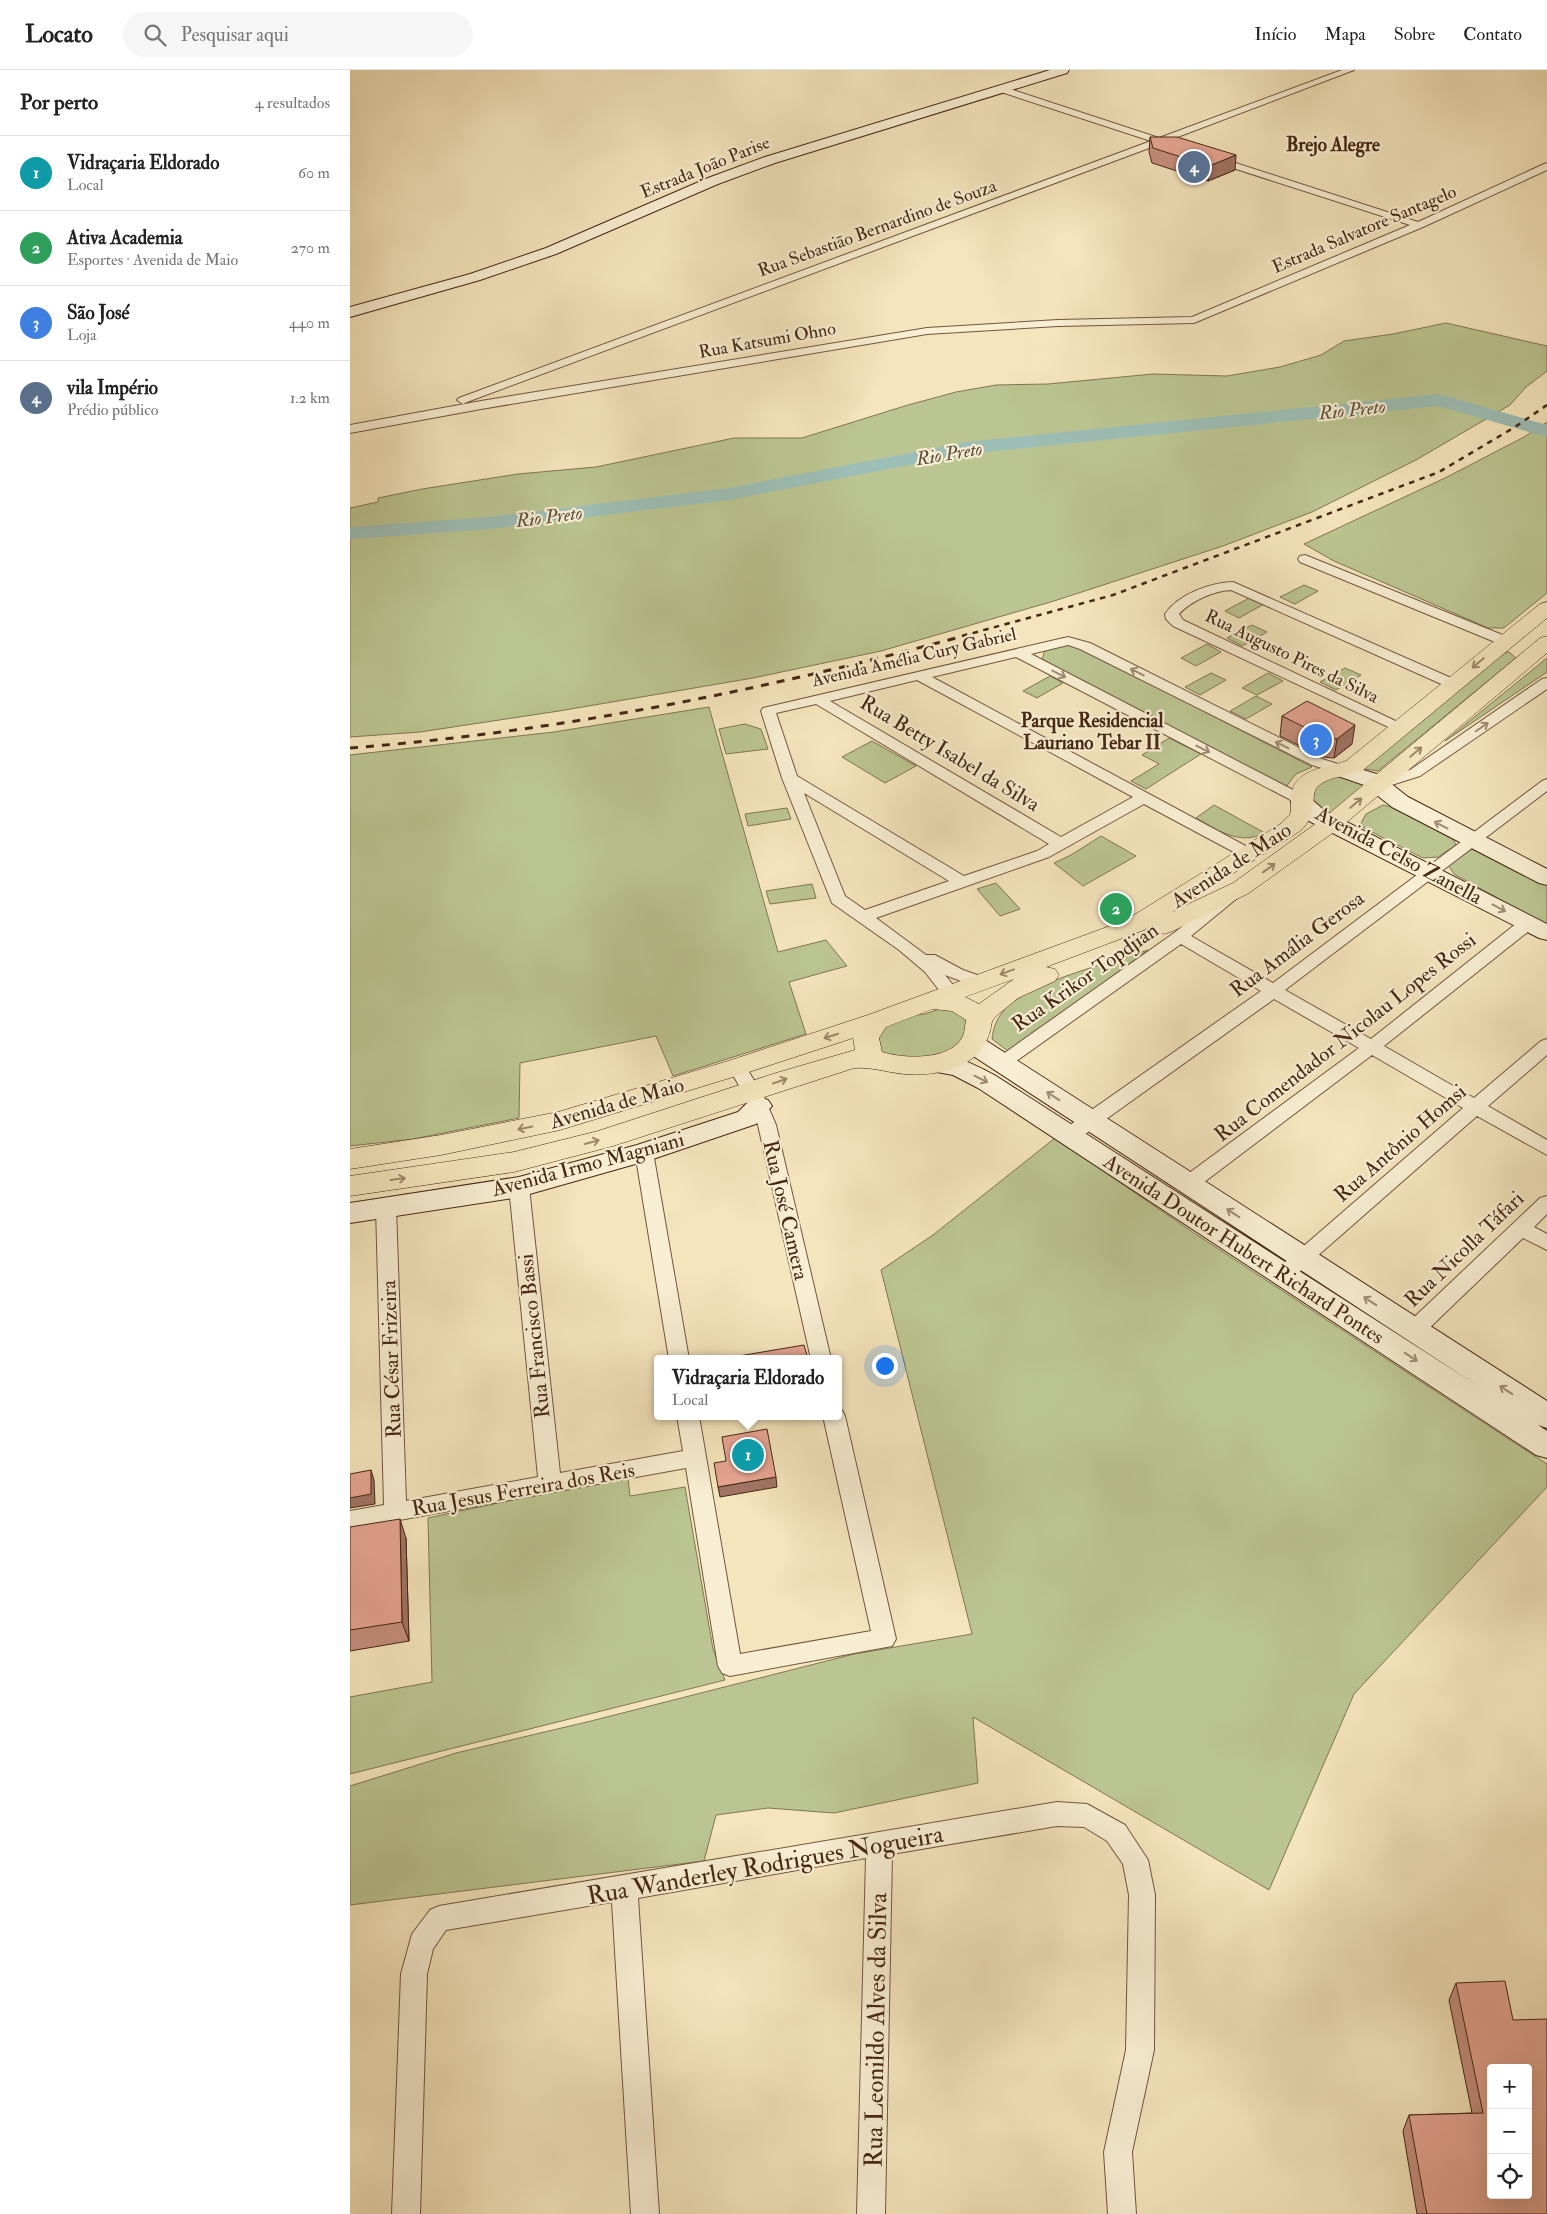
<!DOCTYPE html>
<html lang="pt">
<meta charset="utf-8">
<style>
:root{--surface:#fff;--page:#f6f6f6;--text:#222;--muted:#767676;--line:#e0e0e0;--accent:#8f2418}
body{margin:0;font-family:"IM FELL Double Pica",serif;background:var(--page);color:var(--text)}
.controls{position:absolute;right:15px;bottom:15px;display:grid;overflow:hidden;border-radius:5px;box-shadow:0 5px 20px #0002}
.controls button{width:45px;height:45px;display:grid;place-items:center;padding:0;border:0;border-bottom:1px solid var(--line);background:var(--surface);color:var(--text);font:25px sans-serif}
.you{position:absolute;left:534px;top:1295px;width:18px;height:18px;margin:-12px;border:4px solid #fff;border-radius:50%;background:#1a73e8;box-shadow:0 0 0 8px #1a73e833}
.badge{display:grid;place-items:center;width:32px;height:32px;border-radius:50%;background:var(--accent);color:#fff;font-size:16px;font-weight:700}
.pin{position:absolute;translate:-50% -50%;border:2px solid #fff;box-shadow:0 1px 5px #0006}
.popup{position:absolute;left:304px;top:1285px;width:188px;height:65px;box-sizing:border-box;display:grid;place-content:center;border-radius:5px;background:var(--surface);filter:drop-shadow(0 1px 4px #0005);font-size:16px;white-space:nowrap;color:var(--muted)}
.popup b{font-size:19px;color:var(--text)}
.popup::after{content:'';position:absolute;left:50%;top:100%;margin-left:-10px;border:10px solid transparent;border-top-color:var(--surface)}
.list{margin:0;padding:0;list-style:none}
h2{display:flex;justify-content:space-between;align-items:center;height:65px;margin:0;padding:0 20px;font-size:21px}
h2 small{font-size:16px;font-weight:400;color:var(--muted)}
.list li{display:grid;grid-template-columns:32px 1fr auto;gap:15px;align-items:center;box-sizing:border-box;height:75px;padding:0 20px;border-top:1px solid var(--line)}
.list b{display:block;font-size:19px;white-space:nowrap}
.list p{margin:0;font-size:16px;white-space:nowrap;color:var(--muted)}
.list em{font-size:16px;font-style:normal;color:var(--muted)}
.icon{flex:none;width:28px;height:28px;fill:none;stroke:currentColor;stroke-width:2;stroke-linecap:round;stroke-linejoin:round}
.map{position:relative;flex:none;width:1197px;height:2144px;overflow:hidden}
header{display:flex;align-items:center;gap:30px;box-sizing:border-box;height:70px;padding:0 25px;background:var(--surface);border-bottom:1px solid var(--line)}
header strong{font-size:24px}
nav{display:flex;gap:28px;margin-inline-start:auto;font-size:18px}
.search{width:350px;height:45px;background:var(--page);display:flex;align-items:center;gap:12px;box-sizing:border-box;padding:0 18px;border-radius:28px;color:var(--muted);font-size:19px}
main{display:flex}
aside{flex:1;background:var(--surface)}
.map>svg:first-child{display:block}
</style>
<header>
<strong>Locato</strong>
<div class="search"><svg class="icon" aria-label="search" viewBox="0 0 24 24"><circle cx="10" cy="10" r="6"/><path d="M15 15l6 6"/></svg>Pesquisar aqui</div>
<nav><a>Início</a><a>Mapa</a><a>Sobre</a><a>Contato</a></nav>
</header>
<main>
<aside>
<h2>Por perto<small>4 resultados</small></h2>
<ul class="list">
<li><span class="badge" style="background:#0f9aa8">1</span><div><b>Vidraçaria Eldorado</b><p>Local</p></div><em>60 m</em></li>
<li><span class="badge" style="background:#2e9e5b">2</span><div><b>Ativa Academia</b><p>Esportes · Avenida de Maio</p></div><em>270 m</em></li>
<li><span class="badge" style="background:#3f7fe0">3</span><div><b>São José</b><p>Loja</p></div><em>440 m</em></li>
<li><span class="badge" style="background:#5c6f8a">4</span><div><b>vila Império</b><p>Prédio público</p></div><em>1.2 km</em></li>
</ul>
</aside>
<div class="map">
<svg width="1197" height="2144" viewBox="0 0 1197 2144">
<rect width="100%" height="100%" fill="#f5e5bc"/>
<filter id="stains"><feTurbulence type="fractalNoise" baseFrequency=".004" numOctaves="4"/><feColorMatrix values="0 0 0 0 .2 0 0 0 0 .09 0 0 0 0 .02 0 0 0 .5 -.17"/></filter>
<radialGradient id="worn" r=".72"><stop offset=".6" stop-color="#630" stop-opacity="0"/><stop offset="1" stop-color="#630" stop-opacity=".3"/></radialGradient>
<!-- green -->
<path fill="#bbc591" stroke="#807652" d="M1096,253L1197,276V301L1176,317L1160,335L1066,390L962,442L873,476L704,531L531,581L403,608L209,641L70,662L0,667V438L28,432V428L72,419L168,404L246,397L384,368H452L558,335L606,322L646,315L698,314L803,304L877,306L930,297L971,285L994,271L1043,264Z
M1197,352V523L1154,558H1138L984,491L954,474L1095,408L1174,367Z
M954,515L968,521L945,534L930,527Z
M899,528L914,534L889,548L875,541Z
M902,555L917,562L892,576L877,568Z
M857,574L871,582L846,596L831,588Z
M717,575L727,576L962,697L946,704L935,718L692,591L695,578Z
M1159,582L1166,588L1028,701L1010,698L1150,583Z
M1197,588V602L1095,671Z
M995,598L1011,605L986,620L970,612Z
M861,603L876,610L850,625L835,617Z
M918,603L933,611L907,625L892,618Z
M700,606L713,613L687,628L673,621Z
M906,626L922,634L896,649L880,641Z
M359,637L428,882L476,870L497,896L439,912L456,964L323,1006L306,966L170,993L169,1048L63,1069L0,1076V685L204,662Z
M395,654L411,659L418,679L376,684L369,659Z
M819,668L851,684L796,719L781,711L809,694L792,685Z
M522,671L566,696L535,713L492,687Z
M990,706L1021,713L981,747L968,740L959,722L969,711Z
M864,735L915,763C889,776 868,760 846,748Z
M1033,735L1041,737L1103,769L1106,775L1088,787L1073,788L1014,758L1011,753L1016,744Z
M437,738L441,749L398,756L395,744Z
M751,766L786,786L733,816L704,793L721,785Z
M1127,778L1197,814V855L1104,804L1098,795L1112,782Z
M646,813L670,839L650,846L627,819Z
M462,814L466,828L420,834L416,821Z
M798,880L659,982L642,969C643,956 649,944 659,935C688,910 759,893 798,880Z
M596,937L622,949C619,956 617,966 612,971C592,996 553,987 526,983L527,960L565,945L575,944Z
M705,1068L844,1163L1197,1394V1417L1004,1624L919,1820L623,1647L628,1713L484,1743L418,1738L366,1745L354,1791L0,1835V1716L106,1683L241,1651L504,1584L622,1564L531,1200L583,1165Z
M278,1409L280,1426L335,1417L363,1579L375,1610L0,1704V1627L82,1612L78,1448L213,1419Z"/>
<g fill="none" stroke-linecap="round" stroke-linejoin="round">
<!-- river -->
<path fill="#9dbeb6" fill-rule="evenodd" d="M1089,324L1197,355V367L1088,336L616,384L379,430L140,459L0,469V457L140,447L379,418L616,372Z"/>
<!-- street casing -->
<g stroke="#71563e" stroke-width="2">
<path id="street" d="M992,0H1004L817,71L816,74H810L117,332L113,334L107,330L109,328L801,71L648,21V17H654L809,68Z
M861,85L1068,152L1194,94L1197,93V100L1073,157L844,253L708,256L577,264L131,339L0,363V355L131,331L577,258L708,250L842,247L1060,155L858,90V86Z
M955,485L1160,568L1162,571L1160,574H1150L950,492L948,489L950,486Z
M883,512L1108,611L1110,614L1103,618L1098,617L881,520C863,521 841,531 829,544L833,550L1054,655L1056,658L1054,661L1049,662L823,556L816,549L815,544C829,524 859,513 883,512Z
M718,567L740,573L972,689L998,697L1001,700L998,703L993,705L962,695L730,579L718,575L681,584L949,723L960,733L957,736H947L939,729L666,587L582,607L905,781L907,784L905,787H893L794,734L699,787L526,848L576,885H585L613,900L636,908L639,912L636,916L630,917L624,916L595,905L611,925L608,929L602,931L596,929L575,902L549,880L482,833L432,708L411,641L413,638ZM567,610L783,727L711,767L480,631ZM466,634L699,774L687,781L614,806L447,706L426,643ZM454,723L599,811L515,840L495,826Z
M1197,608V619L1070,706L1029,719L1024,717L1021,714L1024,711L1060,700L1192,609Z
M1197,709V721L935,920L1021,969L1172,849H1184L1186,853L1184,857L1034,976L1124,1028L1191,971L1197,969V985L1138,1036L1197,1070V1085L1127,1046L940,1210L933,1212L926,1210L923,1205L926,1200L1113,1038L1022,985L845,1119L838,1121L831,1119L828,1114L831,1109L1009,978L924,929L727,1070L720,1071L713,1070L711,1065L713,1060L911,921L831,874L658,997L652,999L646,997L643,993L646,989L824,863L877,821H889L891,825L841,866L923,913L1192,711Z
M387,991L393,993L396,997L414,1027L426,1055L481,1289H461L408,1055L396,1027L378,997L381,993Z
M294,1075L301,1077L303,1082L339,1289H319L285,1082L287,1077Z
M169,1110L176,1112L179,1117L210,1403L333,1381L327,1346H349L390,1584L521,1561L473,1346H488V1339L492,1340L495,1346L546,1569L542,1576L380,1606L372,1603L368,1596L336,1398L0,1459V1441L34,1435L26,1137L29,1132L36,1130L43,1132L46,1137L56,1431L188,1407L159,1117L162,1112Z
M1197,1126V1144L1184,1157L1197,1164V1180L1173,1168L1071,1266L1064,1268L1057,1266L1054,1260L1057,1254L1190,1128Z
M707,1732L737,1734L775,1755L798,1790L805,1825L804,1980L782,2082L786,2144H758L754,2082L776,1980L779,1825L773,1794L757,1771L734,1757L707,1756L542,1784L535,2144H507L516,1788L288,1828L309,2144H281L262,1832L96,1860L83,1879L77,1904L70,2144H42L51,1904L62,1864L80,1840L89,1836Z"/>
</g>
<!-- secondary casing -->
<g stroke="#452714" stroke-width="2">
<path id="secondary" d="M700,0H719L717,3L425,93L368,114L206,184L130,210L0,247V237L120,204L196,178L358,108L415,87Z
M993,694L1030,705L1058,727L1197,799V815L1189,813L1042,737L1014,715L985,705L982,700L985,695Z
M952,726L960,728L975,741L1197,854V870L1189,868L959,751L941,733L944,728Z
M623,966L632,968L1197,1331V1358L1188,1355L1197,1361V1388L1186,1385L628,1018L603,1005L576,1000L572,994L576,988C600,981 625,995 646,1006L1128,1316L614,980L611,974L614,968Z
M409,1027L418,1030L422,1036L406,1054L303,1089L169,1127L0,1153V1133L169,1107L287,1075L388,1042L400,1030Z"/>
</g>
<!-- primary casing -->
<g stroke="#452714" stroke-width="1">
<path id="primary" d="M1197,532V548L1012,701C998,706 979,706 968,716C959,724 970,744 950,761L822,842L883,813L975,747L1190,568L1197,566V583L991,757L899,823L823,861L814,864L805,861L803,855L794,860L696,897L705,899L709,905L705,911L668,928L645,947C640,952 642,958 639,964C638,970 631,980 627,984C610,1002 577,1006 554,1004C535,1002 523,997 504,998L263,1076L164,1102L0,1126V1106L164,1082L248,1061L426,1003L505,980L503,968L396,1003L210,1060L91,1085L0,1099V1079L91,1065L208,1042L378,991L518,945L776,850L929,755L940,745C942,737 940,729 942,721C948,698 978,698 996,691L1190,534ZM664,909L629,934L615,927ZM583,939L602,941L616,950C615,955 615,961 613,966C601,991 554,989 532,982L529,968L536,957Z"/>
</g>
<!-- street -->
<use href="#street" fill="#f8eed3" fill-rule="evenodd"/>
<!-- secondary -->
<use href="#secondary" fill="#f8eed3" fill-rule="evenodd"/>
<!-- primary -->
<use href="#primary" fill="#f5e5bc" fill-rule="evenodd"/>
<!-- rail-far1 -->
<path stroke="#452714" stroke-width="2.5" stroke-dasharray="5.5 5.5" stroke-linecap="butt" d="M612,566L763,525L1089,402L1165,357L1197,335"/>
<!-- rail -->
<path stroke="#452714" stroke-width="3" stroke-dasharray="8 8" stroke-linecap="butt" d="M0,678C208,662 415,620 617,565"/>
</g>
<!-- wall -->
<path fill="#c68e7e" stroke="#452714" d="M800,67L885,100L858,111L802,93L799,82Z
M932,646L1002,674L984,688L973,687L930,666Z
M0,1457L56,1468L59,1571L0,1581Z
M1106,1913L1163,1950L1197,2144H1067L1053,2061L1059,2045L1122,2043L1099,1930Z"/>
<!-- shaded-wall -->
<path fill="#a17466" stroke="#452714" d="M886,85L885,100L858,111L859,96Z
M1005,655L1002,674L984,688L987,669Z
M21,1400L24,1410L25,1434L0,1438V1428Z
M426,1407L427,1417L370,1427L368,1417Z
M50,1449L56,1468L59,1571L52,1552Z"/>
<!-- building -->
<path fill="#e6a592" stroke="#452714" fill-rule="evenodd" d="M800,67H827L886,85L859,96L803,78Z
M957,631L1005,655L987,669L976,668L932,646Z
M454,1275L458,1289L377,1288Z
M417,1359L426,1407L368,1417L364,1393L376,1391L372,1367Z
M21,1400V1424L0,1428V1404Z
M50,1449L52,1552L0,1560V1457Z
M1155,1911L1163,1950L1197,1949V2144H1077L1059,2045L1133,2043L1106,1913ZM1141,1998H1178V2125H1141Z"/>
<!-- one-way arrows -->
<defs><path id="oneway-shaft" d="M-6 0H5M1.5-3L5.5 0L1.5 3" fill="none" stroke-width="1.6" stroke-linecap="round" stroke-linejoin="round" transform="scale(1.25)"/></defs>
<g stroke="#9d8668">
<use href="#oneway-shaft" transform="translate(1128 593) rotate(140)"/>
<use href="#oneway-shaft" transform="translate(1066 682) rotate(-40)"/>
<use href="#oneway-shaft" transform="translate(1006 733) rotate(-40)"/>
<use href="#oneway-shaft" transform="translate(919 798) rotate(-36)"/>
<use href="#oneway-shaft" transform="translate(657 902) rotate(160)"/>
<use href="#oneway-shaft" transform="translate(481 966) rotate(162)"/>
<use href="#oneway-shaft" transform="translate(430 1011) rotate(-19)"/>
<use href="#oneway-shaft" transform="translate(175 1058) rotate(169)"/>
<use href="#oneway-shaft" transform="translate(242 1072) rotate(-15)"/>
<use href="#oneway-shaft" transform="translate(48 1109) rotate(-8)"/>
</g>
<g stroke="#9e8a74">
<use href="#oneway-shaft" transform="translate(787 602) rotate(-153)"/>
<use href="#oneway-shaft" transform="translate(709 604) rotate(27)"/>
<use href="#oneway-shaft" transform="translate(1132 657) rotate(-35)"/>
<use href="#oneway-shaft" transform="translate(932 675) rotate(-153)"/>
<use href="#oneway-shaft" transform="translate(853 679) rotate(27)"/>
<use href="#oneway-shaft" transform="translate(1091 755) rotate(-152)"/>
<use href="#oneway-shaft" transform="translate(1149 838) rotate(28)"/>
<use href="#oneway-shaft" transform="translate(631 1009) rotate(27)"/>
<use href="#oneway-shaft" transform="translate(703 1026) rotate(-147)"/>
<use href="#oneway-shaft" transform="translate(883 1143) rotate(-147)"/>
<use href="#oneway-shaft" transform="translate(1020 1231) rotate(-147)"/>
<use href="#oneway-shaft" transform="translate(1061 1287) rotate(33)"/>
<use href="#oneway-shaft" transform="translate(1156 1320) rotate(-147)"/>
</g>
<g text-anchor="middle" stroke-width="4.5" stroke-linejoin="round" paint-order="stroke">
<!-- far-street labels -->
<g font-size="18" fill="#452714" stroke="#f8eed3">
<text transform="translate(355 97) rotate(-22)" y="6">Estrada João Parise</text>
<text transform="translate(527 158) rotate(-20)" y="6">Rua Sebastião Bernardino de Souza</text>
<text transform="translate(1014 159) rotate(-23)" y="6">Estrada Salvatore Santagelo</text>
<text transform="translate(417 270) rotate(-10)" y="6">Rua Katsumi Ohno</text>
<text transform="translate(942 586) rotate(26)" y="6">Rua Augusto Pires da Silva</text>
<text transform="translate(564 587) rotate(-13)" y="6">Avenida Amélia Cury Gabriel</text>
</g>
<!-- far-neighbourhood labels -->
<g font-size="19" font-weight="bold" fill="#452714" stroke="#f8eed3">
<text x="983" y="81">Brejo Alegre</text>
<text x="742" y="657">Parque Residencial<tspan x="742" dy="22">Lauriano Tebar II</tspan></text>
</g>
<!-- far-water labels -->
<g font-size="19" font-style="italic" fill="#5b4d3c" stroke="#f8eed3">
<text transform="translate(1002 339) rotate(-6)" y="7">Rio Preto</text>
<text transform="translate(599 383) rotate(-9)" y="7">Rio Preto</text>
<text transform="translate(199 446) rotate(-7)" y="7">Rio Preto</text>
</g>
<!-- street labels -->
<g font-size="21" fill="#452714" stroke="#f8eed3">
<text transform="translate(600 683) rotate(31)" y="7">Rua Betty Isabel da Silva</text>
<text transform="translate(1049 785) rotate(28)" y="7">Avenida Celso Zanella</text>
<text transform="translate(881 795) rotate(-33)" y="7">Avenida de Maio</text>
<text transform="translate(947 874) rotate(-37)" y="7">Rua Amália Gerosa</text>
<text transform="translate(735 907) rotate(-35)" y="7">Rua Krikor Topdjian</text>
<text transform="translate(995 967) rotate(-38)" y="7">Rua Comendador Nicolau Lopes Rossi</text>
<text transform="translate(267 1033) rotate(-16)" y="7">Avenida de Maio</text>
<text transform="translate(1050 1073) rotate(-41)" y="7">Rua Antônio Homsi</text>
<text transform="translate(238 1094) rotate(-15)" y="7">Avenida Irmo Magniani</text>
<text transform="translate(436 1140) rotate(77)" y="7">Rua José Camera</text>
<text transform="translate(894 1179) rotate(33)" y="7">Avenida Doutor Hubert Richard Pontes</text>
<text transform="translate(1114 1179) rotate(-44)" y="7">Rua Nicolla Táfari</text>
<text transform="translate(184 1266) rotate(-96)" y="7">Rua Francisco Bassi</text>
<text transform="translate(41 1289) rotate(-92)" y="7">Rua César Frizeira</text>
<text transform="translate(173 1419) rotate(-10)" y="7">Rua Jesus Ferreira dos Reis</text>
</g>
<!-- near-street labels -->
<g font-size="25" fill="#452714" stroke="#f8eed3">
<text transform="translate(415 1794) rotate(-10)" y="9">Rua Wanderley Rodrigues Nogueira</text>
<text transform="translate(525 1960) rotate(-89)" y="9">Rua Leonildo Alves da Silva</text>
</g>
</g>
<rect width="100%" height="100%" filter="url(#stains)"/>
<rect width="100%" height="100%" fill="url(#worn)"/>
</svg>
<div class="controls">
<button>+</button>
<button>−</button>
<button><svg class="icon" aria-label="locate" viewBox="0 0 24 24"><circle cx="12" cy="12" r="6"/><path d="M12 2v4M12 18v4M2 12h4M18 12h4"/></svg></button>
</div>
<div class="you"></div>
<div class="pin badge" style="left:398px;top:1385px;background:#0f9aa8">1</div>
<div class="popup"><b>Vidraçaria Eldorado</b>Local</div>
<div class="pin badge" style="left:766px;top:839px;background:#2e9e5b">2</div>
<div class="pin badge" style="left:966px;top:670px;background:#3f7fe0">3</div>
<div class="pin badge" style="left:844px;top:97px;background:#5c6f8a">4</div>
</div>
</main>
